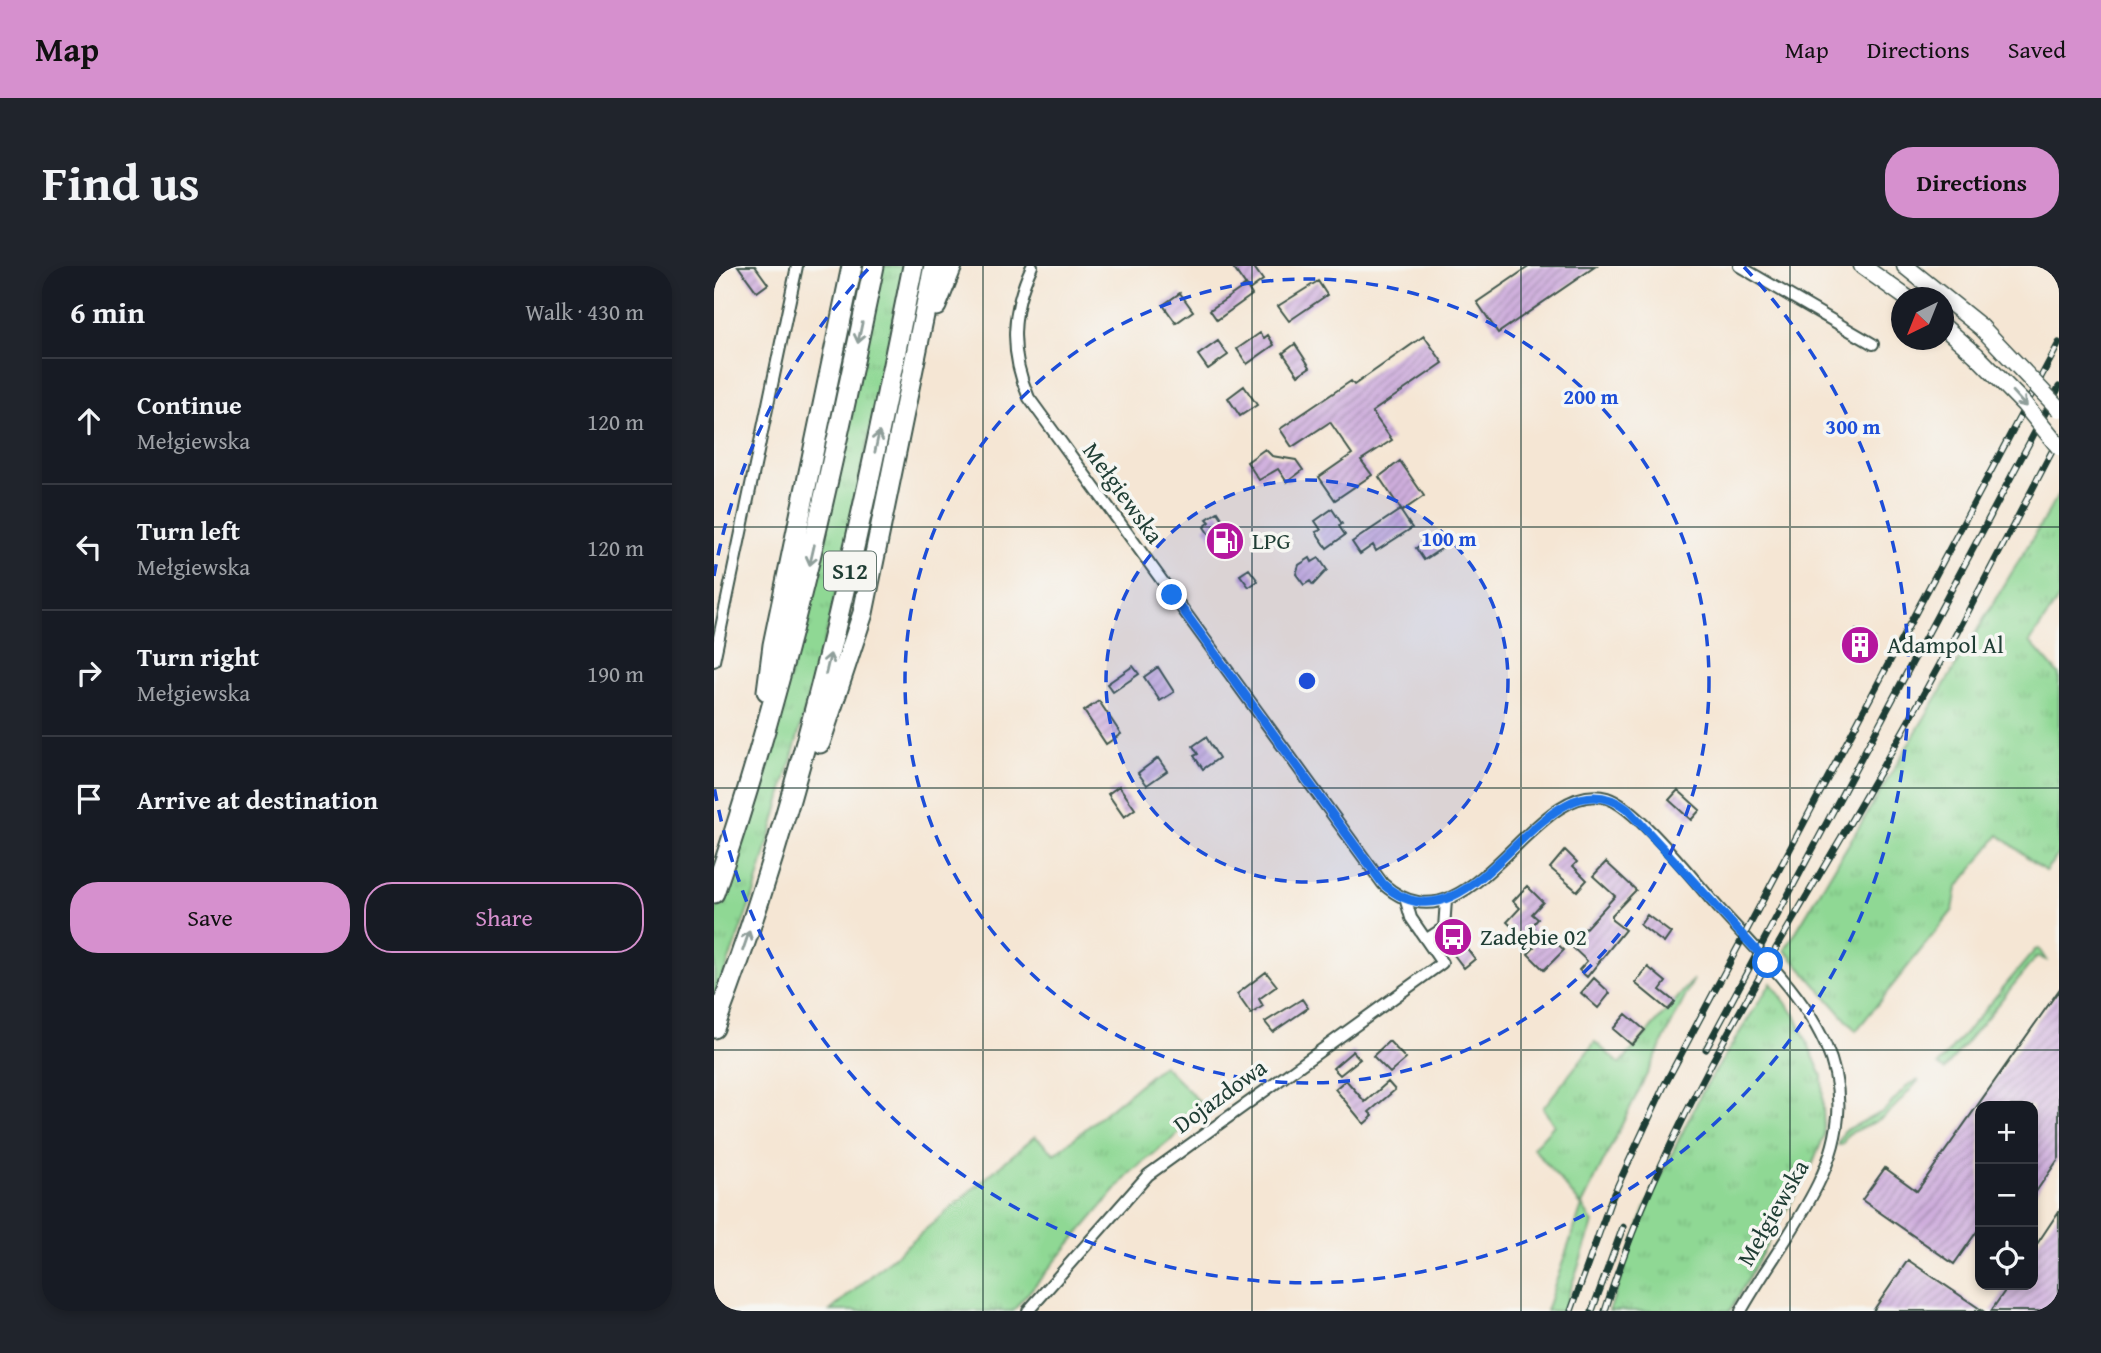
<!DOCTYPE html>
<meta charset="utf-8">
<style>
:root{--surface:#171b24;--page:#20242c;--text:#f1f3f6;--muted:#9ea1a6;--line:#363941;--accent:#d690ce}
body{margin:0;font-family:"Gentium Book Plus",serif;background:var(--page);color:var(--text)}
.controls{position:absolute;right:21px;bottom:21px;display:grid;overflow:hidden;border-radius:14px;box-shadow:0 4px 10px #0003}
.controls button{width:63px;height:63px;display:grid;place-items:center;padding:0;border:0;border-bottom:2px solid var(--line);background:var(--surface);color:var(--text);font:35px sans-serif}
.compass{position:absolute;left:1177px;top:21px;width:63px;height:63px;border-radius:50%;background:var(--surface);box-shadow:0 4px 10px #0003;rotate:223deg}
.stop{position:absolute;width:21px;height:21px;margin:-16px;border:5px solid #1a73e8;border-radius:50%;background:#fff}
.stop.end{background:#1a73e8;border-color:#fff;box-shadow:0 2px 7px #0008}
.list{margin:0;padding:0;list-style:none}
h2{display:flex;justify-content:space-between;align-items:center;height:91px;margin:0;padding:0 28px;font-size:30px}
h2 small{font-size:23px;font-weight:400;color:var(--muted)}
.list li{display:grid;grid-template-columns:46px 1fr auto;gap:21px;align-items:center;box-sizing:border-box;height:126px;padding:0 28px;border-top:2px solid var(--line)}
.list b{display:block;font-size:26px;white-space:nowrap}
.list p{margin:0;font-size:23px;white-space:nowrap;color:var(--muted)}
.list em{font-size:23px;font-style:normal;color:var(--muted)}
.actions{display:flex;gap:14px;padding:21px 28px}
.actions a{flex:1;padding:16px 0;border:2px solid var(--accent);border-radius:28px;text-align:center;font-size:24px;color:var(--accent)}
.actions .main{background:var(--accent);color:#111}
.icon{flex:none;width:38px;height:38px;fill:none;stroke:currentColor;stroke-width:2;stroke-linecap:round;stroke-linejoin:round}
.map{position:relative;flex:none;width:1345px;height:1045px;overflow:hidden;border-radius:28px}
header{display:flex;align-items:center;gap:42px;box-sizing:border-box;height:98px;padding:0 35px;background:var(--accent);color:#111}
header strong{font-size:33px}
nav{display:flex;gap:38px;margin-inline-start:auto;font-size:24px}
.intro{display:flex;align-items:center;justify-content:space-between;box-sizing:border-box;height:168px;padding:0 42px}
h1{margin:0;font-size:49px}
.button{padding:18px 32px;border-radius:28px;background:var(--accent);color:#111;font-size:24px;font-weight:700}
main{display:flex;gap:42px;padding:0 42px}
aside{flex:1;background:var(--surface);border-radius:28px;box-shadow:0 4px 10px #0003}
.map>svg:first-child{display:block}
</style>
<header>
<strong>Map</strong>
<nav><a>Map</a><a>Directions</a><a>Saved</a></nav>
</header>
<div class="intro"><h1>Find us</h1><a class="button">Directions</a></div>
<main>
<aside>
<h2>6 min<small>Walk · 430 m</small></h2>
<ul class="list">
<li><svg class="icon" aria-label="ahead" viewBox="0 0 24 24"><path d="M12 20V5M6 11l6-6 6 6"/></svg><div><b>Continue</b><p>Mełgiewska</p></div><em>120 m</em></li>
<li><svg class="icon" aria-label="left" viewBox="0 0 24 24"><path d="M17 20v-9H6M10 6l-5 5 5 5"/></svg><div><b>Turn left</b><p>Mełgiewska</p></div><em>120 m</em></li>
<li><svg class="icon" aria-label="right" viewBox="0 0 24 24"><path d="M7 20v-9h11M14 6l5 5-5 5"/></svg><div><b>Turn right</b><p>Mełgiewska</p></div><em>190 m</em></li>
<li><svg class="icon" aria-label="arrive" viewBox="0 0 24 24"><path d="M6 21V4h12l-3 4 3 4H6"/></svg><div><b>Arrive at destination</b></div></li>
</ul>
<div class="actions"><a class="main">Save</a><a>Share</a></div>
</aside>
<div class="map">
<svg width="1345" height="1045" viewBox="0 0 1345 1045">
<defs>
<pattern id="grass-tufts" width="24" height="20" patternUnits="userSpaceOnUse" patternTransform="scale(1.75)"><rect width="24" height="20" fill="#8fd894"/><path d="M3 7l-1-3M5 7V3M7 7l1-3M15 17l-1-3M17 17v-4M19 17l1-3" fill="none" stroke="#7bba80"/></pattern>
<pattern id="building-hatch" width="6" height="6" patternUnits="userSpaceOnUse" patternTransform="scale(1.75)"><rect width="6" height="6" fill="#cfaedd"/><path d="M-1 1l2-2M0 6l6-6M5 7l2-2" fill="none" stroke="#a78fb4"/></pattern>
</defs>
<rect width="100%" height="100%" fill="#f6f6f2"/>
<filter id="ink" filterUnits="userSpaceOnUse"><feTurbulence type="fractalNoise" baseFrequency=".0143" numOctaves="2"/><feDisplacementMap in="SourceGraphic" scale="14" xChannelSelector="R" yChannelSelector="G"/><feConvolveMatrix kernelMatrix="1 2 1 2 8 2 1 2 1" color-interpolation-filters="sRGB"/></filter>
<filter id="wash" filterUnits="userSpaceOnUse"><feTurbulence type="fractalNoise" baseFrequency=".00686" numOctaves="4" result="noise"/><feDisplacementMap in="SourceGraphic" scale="28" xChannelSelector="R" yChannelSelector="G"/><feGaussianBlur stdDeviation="1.57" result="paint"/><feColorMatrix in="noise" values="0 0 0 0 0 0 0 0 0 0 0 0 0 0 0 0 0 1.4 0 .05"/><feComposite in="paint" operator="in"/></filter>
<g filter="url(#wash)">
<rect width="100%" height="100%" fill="#f5e6d4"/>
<!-- grass -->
<path fill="url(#grass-tufts)" stroke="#578a64" stroke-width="2" d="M168,0H191L115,358L41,625L0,735V649L49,503L91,357Z
M1345,228V332L1316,376L1345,409V588L1331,605L1285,569L1243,622L1239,644L1142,765L1071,684Z
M1325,683L1332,694L1323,690L1230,804L1224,799L1321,684Z
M980,713L868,939L879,957L849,1045H832L868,940L819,882L840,859L829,842L881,776L906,798Z
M1057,717L1081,749L1108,810L1110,870L1099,897L1016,1045H895L932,941L988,826Z
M449,799L494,844L417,906L299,1045H116L321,870L341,888Z
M1205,814C1176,847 1174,852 1134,868L1128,879H1124L1130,865L1170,845L1195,818Z"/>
<g id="blocks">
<!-- building -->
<path fill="url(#building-hatch)" d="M24,0H41L54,18L43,26Z
M518,0H539L549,14L535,24Z
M816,0H882L784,67L763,36Z
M604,15L613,29L575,55L564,40Z
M532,19L538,29L503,54L496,44Z
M466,27L479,45L462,57L449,39Z
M546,67L550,72L554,69L560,79L533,98L523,83Z
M710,70L729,97L658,146L678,174L647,194L658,209L621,234L605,211L638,188L616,156L578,181L566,163L637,115L640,119Z
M504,75L514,89L494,103L484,89Z
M581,78L596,101L584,109L569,87Z
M530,120L543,139L526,150L514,132Z
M551,183L558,190L582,194L589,204L573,216L564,203L545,214L533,196Z
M686,195L710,230L688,245L665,211Z
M618,243L628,258L625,260L631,269L613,282L602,266L607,264L601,255Z
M686,244L698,262L662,285L659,279L646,288L638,276Z
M504,246L522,274L506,285L490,261L496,256L493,253Z
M725,267L733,279L710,294L702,282Z
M596,292L598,296L605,292L613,304L599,319L596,315L590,319L582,308L585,299Z
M535,303L544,315L535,321L526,309Z
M1142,364L1161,373L1150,394L1131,385Z
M419,400L425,408L399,426L393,418Z
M444,401L460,426L446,435L430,411Z
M385,435L407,468L392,478L370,445Z
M492,471L505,492L489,503L480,490L484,488L479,480Z
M444,492L453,505L433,519L424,507Z
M405,520L421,543L410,551L394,528Z
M964,524L986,544L977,554L955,534Z
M851,584L863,596L859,600L873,614L863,625L836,602Z
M892,596L922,624L898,649V654L911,664L873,711L865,704L873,695L856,679L901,630L879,610Z
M813,620L829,636L818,648L824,653L818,660L836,678L839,674L850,684L830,704L814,688L820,682L793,656L806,642L799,635Z
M933,649L957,667L950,677L926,659Z
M748,676L761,693L750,702L737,685Z
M934,701L952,716L946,724L961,736L954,744L921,717Z
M552,706L563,720L545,733L549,740L537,748L523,728Z
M880,712L896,727L884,742L867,727Z
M1345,724V892L1319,930V840H1266V961L1240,998L1148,934L1171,902L1203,925Z
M588,733L594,742L559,766L551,756Z
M912,748L931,764L918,779L899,763Z
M675,775L692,793L676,807L659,790Z
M639,785L646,793L626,809L619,802Z
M632,814L651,836L674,816L681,824L655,846L659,850L650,858L621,823Z
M1345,945V1045H1277L1295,1019H1319V984Z
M1194,994L1269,1045H1159Z"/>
</g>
</g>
<g filter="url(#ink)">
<use href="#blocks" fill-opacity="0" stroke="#3f564c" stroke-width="2"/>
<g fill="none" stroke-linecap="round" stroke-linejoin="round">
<!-- street casing -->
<g stroke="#3f564c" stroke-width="14">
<path id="street" d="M318,0C297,45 295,86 315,132L669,618C756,695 818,510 893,532C921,540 979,613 1001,638C1077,723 1165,794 1104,918C1082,963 1051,1002 1027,1045
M1025,0L1159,78
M0,395L83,0
M713,673L730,662L732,634
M314,1045L434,909L728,697L697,652L692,635"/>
</g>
<!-- secondary casing -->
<g stroke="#3f564c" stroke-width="19">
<path id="secondary" d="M1148,0L1193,32
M1191,0L1267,61
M1230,61L1262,89"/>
</g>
<!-- highway casing -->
<g stroke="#3f564c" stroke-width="23">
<path id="highway" d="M222,40L238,0
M53,425L59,379L138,0
M106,477L149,347L220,0
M0,627C71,422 116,212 160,0
M0,762C95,515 147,258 199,0"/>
</g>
<!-- street -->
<use href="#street" stroke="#fff" stroke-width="10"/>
<!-- secondary -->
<use href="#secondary" stroke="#fff" stroke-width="16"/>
<!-- highway -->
<use href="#highway" stroke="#fff" stroke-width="19"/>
<!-- rail casing -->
<g stroke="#1f3d34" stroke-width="7">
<path id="rail" d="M1273,256L1345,121
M992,783L1277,249
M857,1045L897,934L950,820L1345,77
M878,1045L909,961
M891,1045C950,855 1060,689 1159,517C1225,405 1284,288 1345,172"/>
</g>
<!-- rail -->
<use href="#rail" stroke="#f6f6f2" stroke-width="4.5" stroke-dasharray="13" stroke-linecap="butt"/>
<!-- secondary-bridge casing -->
<g stroke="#3f564c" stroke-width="19" stroke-linecap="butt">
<path id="secondary-bridge" d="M1267,61L1345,143
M1262,89L1310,138L1345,181"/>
</g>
<!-- secondary-bridge -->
<use href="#secondary-bridge" stroke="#fff" stroke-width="16"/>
</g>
<!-- one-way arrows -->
<defs><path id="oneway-shaft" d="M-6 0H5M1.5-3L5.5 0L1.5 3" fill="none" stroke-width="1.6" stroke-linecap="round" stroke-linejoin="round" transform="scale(1.75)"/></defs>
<g stroke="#8f9e9a">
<use href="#oneway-shaft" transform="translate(146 67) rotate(102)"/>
<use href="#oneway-shaft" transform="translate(1305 133) rotate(48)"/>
<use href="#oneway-shaft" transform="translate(163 176) rotate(-78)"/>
<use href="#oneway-shaft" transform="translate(98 289) rotate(103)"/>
<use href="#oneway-shaft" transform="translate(114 398) rotate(-77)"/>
<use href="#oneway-shaft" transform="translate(32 675) rotate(-71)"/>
</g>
</g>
<g fill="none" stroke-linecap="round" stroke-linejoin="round" filter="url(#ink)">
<!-- route -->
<path stroke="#1a73e8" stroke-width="9" d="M458,329L669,618C763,700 827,478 913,543L1054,697"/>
</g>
<!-- grid -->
<path fill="none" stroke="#1f3d34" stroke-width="2" stroke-opacity="0.55" d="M269,0V1045M538,0V1045M807,0V1045M1076,0V1045M0,261H1345M0,522H1345M0,784H1345"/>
<!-- distance rings -->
<circle cx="593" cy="415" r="201" fill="#1d4ed8" fill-opacity=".12"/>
<g fill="none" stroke="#1d4ed8" stroke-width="3.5" stroke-dasharray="12 9">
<circle cx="593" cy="415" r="201"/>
<circle cx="593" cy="415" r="402"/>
<path d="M0 310A602 602 0 0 1 156 1M1030 1A602 602 0 1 1 0 520"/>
</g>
<!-- icons -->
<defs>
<g id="fuel-disc" transform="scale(2.0125)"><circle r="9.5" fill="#b5179e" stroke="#f6f6f2"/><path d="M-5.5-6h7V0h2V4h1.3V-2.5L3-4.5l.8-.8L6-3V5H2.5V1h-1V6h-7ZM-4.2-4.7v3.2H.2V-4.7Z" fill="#fff"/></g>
<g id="building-disc" transform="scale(2.0125)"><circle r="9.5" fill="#b5179e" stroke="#f6f6f2"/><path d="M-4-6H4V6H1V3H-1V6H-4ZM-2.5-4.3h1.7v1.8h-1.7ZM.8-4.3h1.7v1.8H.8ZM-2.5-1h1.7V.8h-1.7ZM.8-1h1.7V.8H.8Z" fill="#fff"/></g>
<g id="bus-disc" transform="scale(2.0125)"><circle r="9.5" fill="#b5179e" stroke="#f6f6f2"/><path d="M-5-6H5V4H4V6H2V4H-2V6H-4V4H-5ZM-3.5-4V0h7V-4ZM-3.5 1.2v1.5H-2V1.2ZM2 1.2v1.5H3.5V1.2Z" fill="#fff"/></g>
</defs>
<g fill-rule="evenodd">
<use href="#fuel-disc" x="511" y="275"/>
<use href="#building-disc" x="1146" y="379"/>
<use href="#bus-disc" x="739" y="671"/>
</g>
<g text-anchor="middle" stroke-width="7" stroke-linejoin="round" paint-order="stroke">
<!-- shield labels -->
<rect fill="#f6f6f2" stroke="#60746d" stroke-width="2" x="110" y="285.5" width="52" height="39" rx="5"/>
<g font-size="23" font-weight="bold" fill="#1f3d34">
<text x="136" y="313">S12</text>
</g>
<!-- street labels -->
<g font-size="24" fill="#1f3d34" stroke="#f6f6f2">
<text transform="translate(409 227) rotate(54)" y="8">Mełgiewska</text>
<text transform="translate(506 830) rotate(-36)" y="8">Dojazdowa</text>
<text transform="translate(1059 947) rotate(-60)" y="8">Mełgiewska</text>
</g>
<!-- poi labels -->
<g font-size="24" fill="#1f3d34" stroke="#f6f6f2" text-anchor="start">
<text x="538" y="283">LPG</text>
<text x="1173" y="387">Adampol Al</text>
<text x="766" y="679">Zadębie 02</text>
</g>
</g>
<circle cx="593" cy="415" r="10" fill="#1d4ed8" stroke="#f6f6f2" stroke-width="3.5"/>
<g font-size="21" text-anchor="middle" font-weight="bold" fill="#1d4ed8" stroke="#f6f6f2" stroke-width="7" stroke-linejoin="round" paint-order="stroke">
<text x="877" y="138">200 m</text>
<text x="1139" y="168">300 m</text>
<text x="735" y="280">100 m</text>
</g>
</svg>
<div class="controls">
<button>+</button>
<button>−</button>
<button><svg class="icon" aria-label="locate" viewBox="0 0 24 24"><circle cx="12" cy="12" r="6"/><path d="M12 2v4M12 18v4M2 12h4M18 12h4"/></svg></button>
</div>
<svg class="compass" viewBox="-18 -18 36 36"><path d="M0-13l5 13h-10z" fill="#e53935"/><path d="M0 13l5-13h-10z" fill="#9ea1a6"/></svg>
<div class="stop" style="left:1054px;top:697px"></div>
<div class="stop end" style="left:458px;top:329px"></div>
</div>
</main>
